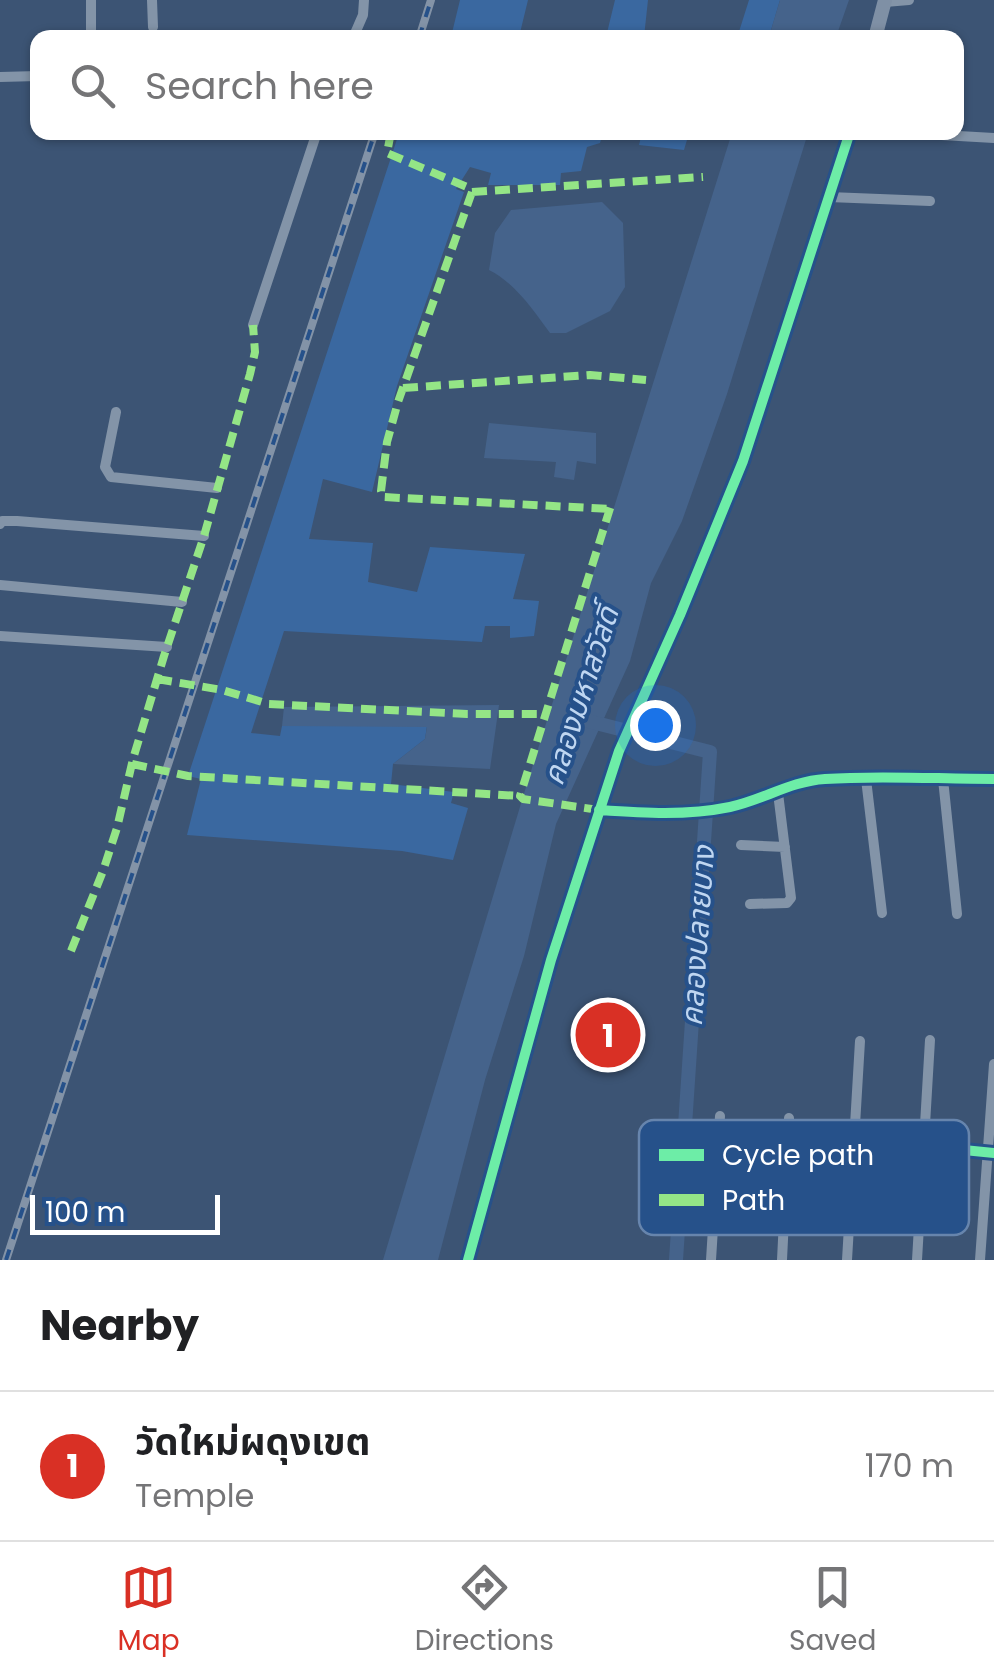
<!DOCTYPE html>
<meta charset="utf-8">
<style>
:root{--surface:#fff;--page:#f2f2f2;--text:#202124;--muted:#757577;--line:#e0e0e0;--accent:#d93025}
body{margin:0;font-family:Poppins,"Noto Sans Thai",sans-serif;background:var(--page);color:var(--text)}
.scale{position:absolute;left:30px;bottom:25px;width:190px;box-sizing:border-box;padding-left:10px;border:5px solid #fff;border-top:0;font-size:28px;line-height:35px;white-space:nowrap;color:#fff;-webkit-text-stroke:8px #26518a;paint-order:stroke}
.you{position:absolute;left:655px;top:725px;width:35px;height:35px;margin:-25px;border:8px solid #fff;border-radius:50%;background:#1a73e8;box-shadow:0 0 0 15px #1a73e833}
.badge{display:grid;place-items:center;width:65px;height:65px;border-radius:50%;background:var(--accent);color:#fff;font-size:32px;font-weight:700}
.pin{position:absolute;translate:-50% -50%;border:5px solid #fff;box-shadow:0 2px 10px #0006}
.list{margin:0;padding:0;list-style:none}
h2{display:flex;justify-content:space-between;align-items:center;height:130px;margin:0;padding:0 40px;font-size:42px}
h2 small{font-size:32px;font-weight:400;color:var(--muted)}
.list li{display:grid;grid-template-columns:65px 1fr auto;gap:30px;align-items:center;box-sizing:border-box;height:150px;padding:0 40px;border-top:2px solid var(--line)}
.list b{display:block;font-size:38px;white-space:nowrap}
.list p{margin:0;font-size:32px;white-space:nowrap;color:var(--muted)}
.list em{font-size:32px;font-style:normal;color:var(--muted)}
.icon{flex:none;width:55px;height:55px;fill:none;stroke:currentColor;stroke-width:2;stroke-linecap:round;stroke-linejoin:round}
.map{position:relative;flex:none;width:994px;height:1260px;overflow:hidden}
.search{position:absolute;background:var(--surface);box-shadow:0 2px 8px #0004;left:30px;right:30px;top:30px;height:110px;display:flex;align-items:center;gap:25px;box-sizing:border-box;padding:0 35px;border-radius:20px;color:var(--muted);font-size:38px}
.sheet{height:280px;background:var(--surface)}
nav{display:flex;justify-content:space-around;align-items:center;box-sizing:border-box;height:140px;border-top:2px solid var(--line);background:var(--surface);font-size:28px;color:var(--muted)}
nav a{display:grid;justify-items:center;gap:5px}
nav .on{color:var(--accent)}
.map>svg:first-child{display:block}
</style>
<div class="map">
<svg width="994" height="1260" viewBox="0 0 994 1260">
<rect width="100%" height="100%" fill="#3c5474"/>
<!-- green -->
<path fill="#3a68a0" d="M460,0H528L519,37H451Z
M615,0H648L644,37H606Z
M749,0H780L769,37L737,38Z
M399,133H603L600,143L587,147L581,171L561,173L560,185H488L491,173L470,167L456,189L464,192L397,386L372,492L323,479L309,539L373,543L368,582L417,592L430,547L525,554L513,599L539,601L534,636L510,638V626H485L482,642L284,631L251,733L280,736L282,726H427L425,739L393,764L391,784L454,792L451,803L468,808L453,860L402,851L187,835L201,779L188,776Z
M642,133V132L689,133L684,150L639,145Z"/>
<!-- water -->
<path fill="#45638b" d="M780,0H849L836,37H769Z
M727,133H808L727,394L682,521L651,583L630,661L556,824L524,956L485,1080L438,1260H383L526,787L730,139Z
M602,202L623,223L625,287L610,311L566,333H550C533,310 515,283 489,270L495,233L511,210Z
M489,423L596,433V464L577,461L574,480L554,477L556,462L484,458Z
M499,705L490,769L393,764L425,739L427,727L282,726L284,707Z"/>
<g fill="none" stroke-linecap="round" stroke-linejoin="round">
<!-- canal -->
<path stroke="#45638b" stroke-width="14" d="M584,720L710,752L676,1260"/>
<!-- street -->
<path stroke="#8394a8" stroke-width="10" d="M91,0V38
M152,0L153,27
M885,2L909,0
M353,38L363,15L364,0
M0,77L38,76
M889,132L994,138
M829,197L930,201
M253,325L317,132
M116,412L105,467L111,477L217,488
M0,524L2,521H17L204,536
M0,585L182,602
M0,636L167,647
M866,779L882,913
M943,779L957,914
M599,810C643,813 686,816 730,807C763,800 791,781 825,779C879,775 939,779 994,779
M741,845L785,847
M750,904L787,903L791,898L778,793
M719,1165L924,1146L994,1153
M711,1260L720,1116
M782,1260L789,1118
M847,1260L860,1041
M917,1260L930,1040
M980,1260L994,1064"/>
<!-- secondary -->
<path stroke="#7f90a5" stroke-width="14" d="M875,38L885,0
M468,1260L551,960L619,751L680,615L743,461L850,132"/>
<!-- rail casing -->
<g stroke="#8393a7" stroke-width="8">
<path id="rail" d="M419,38L431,0
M6,1260L375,132"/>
</g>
<!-- rail -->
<use href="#rail" stroke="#26518a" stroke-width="4" stroke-dasharray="11" stroke-linecap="butt"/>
<!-- quiet -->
<path stroke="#94e586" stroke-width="8" stroke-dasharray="15 8" stroke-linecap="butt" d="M391,132L387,153L467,187L472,192L398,402L387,442L381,491L383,497L610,509
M472,192L703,177
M403,388L590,375L646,380
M157,679L222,690L269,704L467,714H547
M132,764L188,776L520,796
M599,810L523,799L520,796L612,502
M71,951L103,871L117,828L133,759L164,656L204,536L250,374L255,352L253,325"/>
<!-- cycleway casing -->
<g stroke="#26518a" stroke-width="16">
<path id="cycleway" d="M599,810C643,813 686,816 730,807C763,800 791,781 825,779C879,775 939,779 994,779
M719,1165L924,1146L994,1153
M468,1260L551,960L619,751L680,615L743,461L850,132"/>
</g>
<!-- cycleway -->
<use href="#cycleway" stroke="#6deda7" stroke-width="10"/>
</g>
<g text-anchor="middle" stroke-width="8" stroke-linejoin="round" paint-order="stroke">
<!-- water labels -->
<g font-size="30" font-style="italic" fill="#bfd6f1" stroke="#26518a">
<text transform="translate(581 696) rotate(-72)" y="10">คลองมหาสวัสดิ์</text>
<text transform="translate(698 936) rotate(-86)" y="10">คลองปลายบาง</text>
</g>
</g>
<!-- legend -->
<rect x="639" y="1120" width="330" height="115" rx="15" fill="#26518a" stroke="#6785ad" stroke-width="2.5"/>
<rect x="659" y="1149" width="45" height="12" fill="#6deda7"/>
<rect x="659" y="1194" width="45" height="12" fill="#94e586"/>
<g font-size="28" fill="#fff">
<text x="722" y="1165">Cycle path</text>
<text x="722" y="1210">Path</text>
</g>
</svg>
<div class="scale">100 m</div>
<div class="you"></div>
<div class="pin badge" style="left:608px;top:1035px">1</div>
<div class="search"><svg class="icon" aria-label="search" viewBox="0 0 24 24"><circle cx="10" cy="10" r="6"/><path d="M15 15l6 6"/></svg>Search here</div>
</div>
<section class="sheet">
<h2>Nearby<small></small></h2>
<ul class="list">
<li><span class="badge">1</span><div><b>วัดใหม่ผดุงเขต</b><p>Temple</p></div><em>170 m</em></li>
</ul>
</section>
<nav>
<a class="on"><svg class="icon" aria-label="map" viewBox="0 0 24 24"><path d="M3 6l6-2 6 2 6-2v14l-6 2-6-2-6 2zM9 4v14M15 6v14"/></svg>Map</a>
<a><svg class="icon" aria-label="directions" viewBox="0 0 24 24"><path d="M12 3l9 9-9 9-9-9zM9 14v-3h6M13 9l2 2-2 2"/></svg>Directions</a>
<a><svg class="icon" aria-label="saved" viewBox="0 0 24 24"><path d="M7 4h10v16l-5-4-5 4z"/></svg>Saved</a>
</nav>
